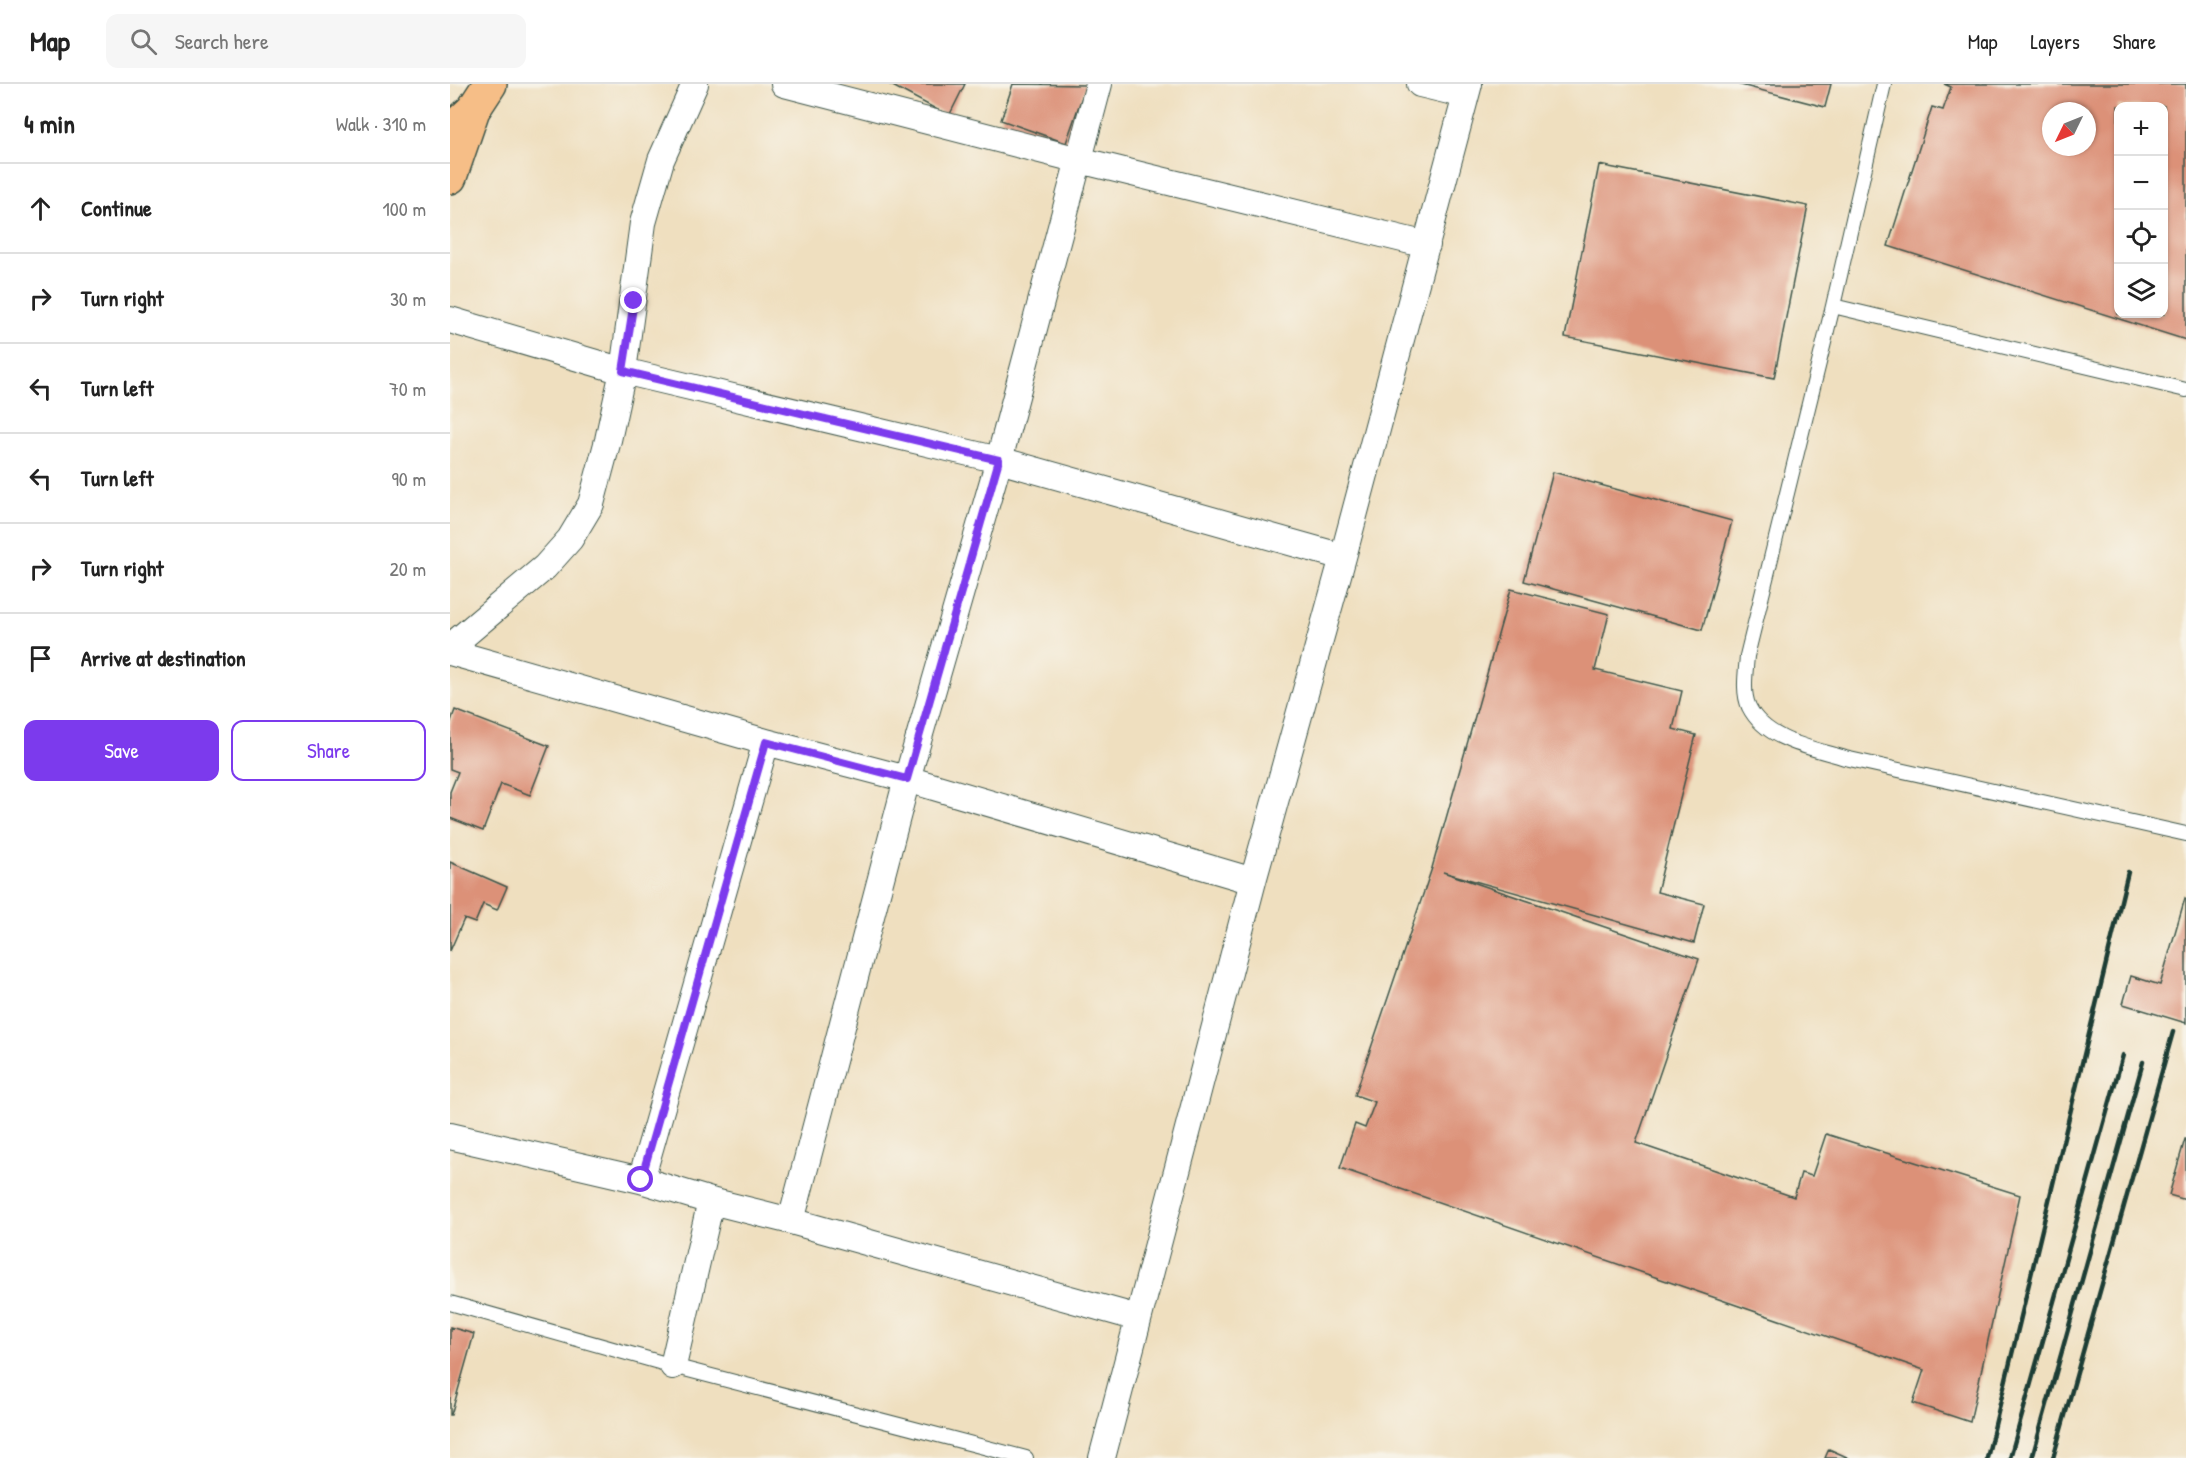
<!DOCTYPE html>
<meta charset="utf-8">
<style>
:root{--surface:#fff;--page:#f6f6f6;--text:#222;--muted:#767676;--line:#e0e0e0;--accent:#7c3aed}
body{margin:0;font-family:"Patrick Hand",sans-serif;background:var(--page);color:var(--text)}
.controls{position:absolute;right:18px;top:18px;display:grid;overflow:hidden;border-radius:12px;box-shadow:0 2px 4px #0004}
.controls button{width:54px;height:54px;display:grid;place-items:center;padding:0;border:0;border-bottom:2px solid var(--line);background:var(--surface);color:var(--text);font:30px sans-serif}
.compass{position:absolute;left:1592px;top:18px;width:54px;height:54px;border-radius:50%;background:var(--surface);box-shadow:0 2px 4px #0004;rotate:227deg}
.stop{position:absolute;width:18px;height:18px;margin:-14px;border:4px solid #7c3aed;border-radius:50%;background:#fff}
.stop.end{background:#7c3aed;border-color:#fff;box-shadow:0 2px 6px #0008}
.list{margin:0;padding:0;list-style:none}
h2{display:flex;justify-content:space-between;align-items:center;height:78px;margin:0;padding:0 24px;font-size:26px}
h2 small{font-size:20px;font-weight:400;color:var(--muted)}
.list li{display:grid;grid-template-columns:39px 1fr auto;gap:18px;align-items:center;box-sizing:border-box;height:90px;padding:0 24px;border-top:2px solid var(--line)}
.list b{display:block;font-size:22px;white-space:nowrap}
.list em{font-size:20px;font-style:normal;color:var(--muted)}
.actions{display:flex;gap:12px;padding:18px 24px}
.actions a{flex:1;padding:14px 0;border:2px solid var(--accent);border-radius:12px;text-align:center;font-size:21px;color:var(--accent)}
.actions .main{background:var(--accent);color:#fff}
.icon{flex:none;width:33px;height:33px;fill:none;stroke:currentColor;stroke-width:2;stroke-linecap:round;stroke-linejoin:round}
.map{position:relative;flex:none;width:1736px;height:1374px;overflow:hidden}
header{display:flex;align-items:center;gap:36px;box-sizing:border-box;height:84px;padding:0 30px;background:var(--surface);border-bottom:2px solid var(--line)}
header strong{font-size:28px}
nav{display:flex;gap:33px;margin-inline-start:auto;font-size:21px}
.search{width:420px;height:54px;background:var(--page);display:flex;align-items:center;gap:15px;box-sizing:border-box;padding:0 21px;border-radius:12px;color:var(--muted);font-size:22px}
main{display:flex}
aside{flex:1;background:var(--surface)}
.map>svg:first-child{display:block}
</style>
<header>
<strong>Map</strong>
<div class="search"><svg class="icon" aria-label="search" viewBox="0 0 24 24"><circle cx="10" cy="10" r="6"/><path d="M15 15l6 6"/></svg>Search here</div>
<nav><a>Map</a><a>Layers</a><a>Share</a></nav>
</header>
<main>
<aside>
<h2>4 min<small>Walk · 310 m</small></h2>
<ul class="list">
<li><svg class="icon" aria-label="ahead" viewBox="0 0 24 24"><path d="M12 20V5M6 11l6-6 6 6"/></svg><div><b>Continue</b></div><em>100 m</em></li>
<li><svg class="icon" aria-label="right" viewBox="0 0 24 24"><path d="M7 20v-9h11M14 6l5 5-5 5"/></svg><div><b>Turn right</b></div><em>30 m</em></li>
<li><svg class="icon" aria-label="left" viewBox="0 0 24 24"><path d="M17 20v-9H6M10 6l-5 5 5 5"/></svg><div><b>Turn left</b></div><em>70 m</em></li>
<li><svg class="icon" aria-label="left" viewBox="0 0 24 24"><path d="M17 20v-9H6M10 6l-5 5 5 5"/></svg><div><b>Turn left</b></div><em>90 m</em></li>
<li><svg class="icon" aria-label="right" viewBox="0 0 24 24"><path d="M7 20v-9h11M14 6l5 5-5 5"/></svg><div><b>Turn right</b></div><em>20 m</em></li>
<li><svg class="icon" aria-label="arrive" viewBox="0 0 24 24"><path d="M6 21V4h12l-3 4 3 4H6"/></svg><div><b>Arrive at destination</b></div></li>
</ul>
<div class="actions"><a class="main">Save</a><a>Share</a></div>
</aside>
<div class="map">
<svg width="1736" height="1374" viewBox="0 0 1736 1374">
<rect width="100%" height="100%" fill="#f7f3e8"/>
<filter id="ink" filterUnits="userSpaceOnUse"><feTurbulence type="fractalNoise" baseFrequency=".0167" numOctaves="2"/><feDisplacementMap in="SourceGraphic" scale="12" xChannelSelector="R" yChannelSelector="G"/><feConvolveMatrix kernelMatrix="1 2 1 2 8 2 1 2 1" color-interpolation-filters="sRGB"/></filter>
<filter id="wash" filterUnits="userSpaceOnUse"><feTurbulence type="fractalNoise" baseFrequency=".008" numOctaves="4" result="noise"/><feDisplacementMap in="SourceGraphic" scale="24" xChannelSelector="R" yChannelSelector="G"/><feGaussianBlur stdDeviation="1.35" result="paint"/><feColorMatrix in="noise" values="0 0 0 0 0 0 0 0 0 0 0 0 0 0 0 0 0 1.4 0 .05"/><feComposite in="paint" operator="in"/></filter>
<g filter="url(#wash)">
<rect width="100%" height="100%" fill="#efdfbf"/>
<g id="blocks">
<!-- building -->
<path fill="#dc9178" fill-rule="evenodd" d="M439,0H515L499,32Z
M563,0L636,1L616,59L551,36Z
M1287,0H1381L1375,23Z
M1494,0H1736V256L1438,162L1482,23L1493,26L1501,3ZM1668,22H1714V230H1668ZM1601,27H1637V63H1601Z
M1149,81L1358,122L1324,294L1115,253Z
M1103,388L1282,437L1252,546L1074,497Z
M1061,505L1159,530L1145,586L1232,607L1223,645L1246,651L1207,808L1254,820L1244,859L993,788L1249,875L1186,1059L1344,1113L1351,1089L1362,1092L1376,1050L1570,1111L1520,1338L1463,1319L1474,1286L890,1084L905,1040L915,1044L925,1018L905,1011L982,784Z
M5,626L99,662L80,711L51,700L33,747L0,734V708L8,688L0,685V640Z
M0,778L57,803L47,826L33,820L25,839L14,835L0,867Z
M1735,814L1736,815V939L1673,920L1681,892L1710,901Z
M1735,1055H1736V1116L1719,1111Z
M0,1243L24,1250L1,1331H0Z
M1379,1365L1399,1374H1375Z"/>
</g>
</g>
<g filter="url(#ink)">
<use href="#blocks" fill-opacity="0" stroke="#3e5549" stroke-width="1.5"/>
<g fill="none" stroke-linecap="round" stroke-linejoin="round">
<!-- lane casing -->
<g stroke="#3e5549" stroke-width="16">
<path id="lane" d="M1434,0L1383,222L1297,572C1296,587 1292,608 1299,623C1316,657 1363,664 1395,674L1736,750
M1383,222L1736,306
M0,1219L223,1282L576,1374"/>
</g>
<!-- street casing -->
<g stroke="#3e5549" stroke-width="28">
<path id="street" d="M334,0L629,76L977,161
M970,0L1016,11
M0,236L173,287L549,376L893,473
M0,563L95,483L120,455L141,420L158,356L173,287L193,139L211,76L245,0
M0,568L316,658L457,695L803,797
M0,1052L191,1096L261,1117L341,1137L688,1234
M191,1096L316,658
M341,1137L457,695L549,376L649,0
M223,1282L261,1117
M652,1374L803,797L893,473L1019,0"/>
</g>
<!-- primary casing -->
<g stroke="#3e5549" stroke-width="36">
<path id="primary" d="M8,40L23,26L40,0
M0,93L23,26"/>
</g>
<!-- lane -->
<use href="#lane" stroke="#fff" stroke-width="14"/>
<!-- street -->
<use href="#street" stroke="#fff" stroke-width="26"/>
<!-- primary -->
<use href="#primary" stroke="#f6be87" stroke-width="33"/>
<!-- rail -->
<path stroke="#1f3d34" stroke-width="4.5" d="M1537,1374L1678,788
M1560,1374L1673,971
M1582,1374L1693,978
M1603,1374L1723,948"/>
</g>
</g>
<g fill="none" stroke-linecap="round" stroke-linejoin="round" filter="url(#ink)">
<!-- route -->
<path stroke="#7c3aed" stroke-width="8" d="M184,217L173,287L549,376L457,695L316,658L191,1096"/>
</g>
</svg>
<div class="controls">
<button>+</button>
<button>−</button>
<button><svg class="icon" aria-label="locate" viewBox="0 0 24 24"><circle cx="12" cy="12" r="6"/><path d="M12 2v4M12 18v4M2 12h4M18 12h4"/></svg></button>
<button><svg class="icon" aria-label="layers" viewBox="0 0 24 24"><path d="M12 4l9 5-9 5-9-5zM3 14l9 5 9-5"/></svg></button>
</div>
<svg class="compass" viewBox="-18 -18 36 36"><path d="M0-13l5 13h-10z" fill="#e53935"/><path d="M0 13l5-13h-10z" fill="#767676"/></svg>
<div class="stop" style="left:191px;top:1096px"></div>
<div class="stop end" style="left:184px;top:217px"></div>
</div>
</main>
